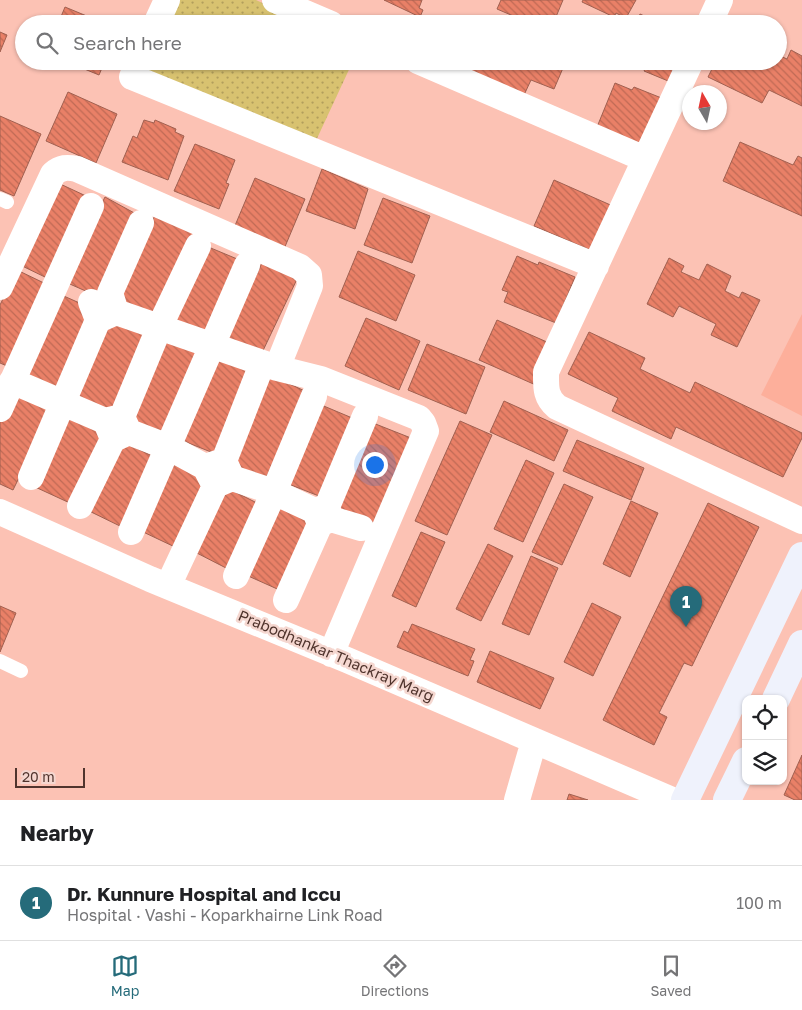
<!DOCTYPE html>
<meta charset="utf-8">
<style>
:root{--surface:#fff;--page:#f2f2f2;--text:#202124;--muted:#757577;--line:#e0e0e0;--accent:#256b7a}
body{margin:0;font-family:"Golos Text",sans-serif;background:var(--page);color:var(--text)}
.controls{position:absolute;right:15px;bottom:15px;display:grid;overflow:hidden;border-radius:10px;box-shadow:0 1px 4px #0004}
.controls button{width:45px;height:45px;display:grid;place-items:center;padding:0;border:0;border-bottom:1px solid var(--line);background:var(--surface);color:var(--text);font:25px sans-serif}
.compass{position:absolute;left:682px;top:85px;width:45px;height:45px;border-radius:50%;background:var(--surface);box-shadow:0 1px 4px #0004;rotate:351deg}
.scale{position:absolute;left:15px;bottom:12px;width:70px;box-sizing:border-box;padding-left:5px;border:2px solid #50342d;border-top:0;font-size:14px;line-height:18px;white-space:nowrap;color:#50342d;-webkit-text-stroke:4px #f5d7d0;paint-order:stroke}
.you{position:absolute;left:374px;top:464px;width:18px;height:18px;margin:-12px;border:4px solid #fff;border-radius:50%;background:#1a73e8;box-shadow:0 0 0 8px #1a73e833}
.badge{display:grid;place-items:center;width:32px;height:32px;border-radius:50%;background:var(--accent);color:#fff;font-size:16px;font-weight:700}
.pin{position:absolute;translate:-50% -41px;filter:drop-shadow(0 1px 2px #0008)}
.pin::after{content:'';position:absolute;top:26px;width:18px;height:15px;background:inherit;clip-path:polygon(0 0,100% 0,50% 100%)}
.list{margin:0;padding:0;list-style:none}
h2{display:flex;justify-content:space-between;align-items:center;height:65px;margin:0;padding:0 20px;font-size:21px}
h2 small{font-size:16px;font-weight:400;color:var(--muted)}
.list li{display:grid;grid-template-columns:32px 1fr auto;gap:15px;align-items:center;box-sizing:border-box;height:75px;padding:0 20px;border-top:1px solid var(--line)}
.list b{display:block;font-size:19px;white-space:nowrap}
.list p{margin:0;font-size:16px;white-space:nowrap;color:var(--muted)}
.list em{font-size:16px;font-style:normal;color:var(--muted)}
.icon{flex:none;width:28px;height:28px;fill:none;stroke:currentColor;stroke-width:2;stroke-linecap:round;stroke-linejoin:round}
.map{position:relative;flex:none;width:802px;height:800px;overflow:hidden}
.search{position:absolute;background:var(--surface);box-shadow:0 1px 4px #0004;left:15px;right:15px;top:15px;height:55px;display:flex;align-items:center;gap:12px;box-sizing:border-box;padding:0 18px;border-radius:28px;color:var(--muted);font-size:19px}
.sheet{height:140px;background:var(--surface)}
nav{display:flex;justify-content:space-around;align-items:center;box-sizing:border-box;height:70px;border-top:1px solid var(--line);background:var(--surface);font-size:14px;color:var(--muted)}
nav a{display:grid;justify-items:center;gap:2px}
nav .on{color:var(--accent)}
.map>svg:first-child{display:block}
</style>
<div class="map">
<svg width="802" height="800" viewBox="0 0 802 800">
<defs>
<pattern id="park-dots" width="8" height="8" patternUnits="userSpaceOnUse" patternTransform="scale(1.25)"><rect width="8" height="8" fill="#d8c270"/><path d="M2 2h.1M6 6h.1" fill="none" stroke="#b29e5c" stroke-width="1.8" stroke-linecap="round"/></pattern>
<pattern id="building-back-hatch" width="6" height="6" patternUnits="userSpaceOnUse" patternTransform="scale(1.25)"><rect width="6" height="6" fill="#e98067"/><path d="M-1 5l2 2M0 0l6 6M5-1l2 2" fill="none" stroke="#bf6a55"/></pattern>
</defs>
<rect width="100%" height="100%" fill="#fcc2b4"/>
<!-- built -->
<path fill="#fdaf9b" d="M802,314V416L761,395Z"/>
<!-- park -->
<path fill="url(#park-dots)" d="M172,0H256L308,24H161Z
M144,61H353L307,160L135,81Z"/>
<!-- building -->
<path fill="url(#building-back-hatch)" stroke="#a06050" d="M384,0H422L419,8L423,10L420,17Z
M501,0H563L553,24H532L497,9Z
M583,0H636L626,18L616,13L614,17L582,2Z
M65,7L106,24H58Z
M640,14L661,24H636Z
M410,17L424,24H406Z
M0,32L7,35L0,52Z
M791,50L802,56V106L769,90L762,103L708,77L716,61H778V55L787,59Z
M65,61H105L99,75Z
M475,61H566L554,89L531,80L524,95L470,73Z
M638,61H683L673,83L644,71L647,65Z
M615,83L632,90L634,87L664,99L643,149L597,127Z
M68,92L117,114L96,163L46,141Z
M0,116L41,134L14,196L0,190Z
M144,120L154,123L155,120L176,129L175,132L184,136L168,180L122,162L133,136L137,138Z
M740,142L793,165L798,156L802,158V216L723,181Z
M195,144L235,160L226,183L229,184L219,209L174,191Z
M322,169L368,189L355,229L306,211Z
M255,178L305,199L284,249L234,228Z
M554,180L615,207L595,252L534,226Z
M56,182L86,196L47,278L16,263Z
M105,197L138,215L97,296L63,281Z
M383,198L430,216L412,263L364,245Z
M156,213L197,233L158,321L115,303Z
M206,246L242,261L208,336L172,321Z
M358,251L415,275L396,321L339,297Z
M517,256L538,265L539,262L575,277L556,323L504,302L508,292L502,290Z
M669,258L684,266L681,272L699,280L707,264L731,276L725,291L739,298L742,292L760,300L737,347L711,335L716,324L679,306L673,317L647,304Z
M263,261L298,277L259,359L223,343Z
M17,270L46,284L7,366L0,363V305Z
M57,293L93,309L57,390L21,374Z
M366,318L420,341L399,390L345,366Z
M109,320L151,337L116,418L74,401Z
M497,320L556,346L538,386L479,360Z
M163,331L203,349L163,438L124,421Z
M589,332L645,358L640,369L690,393L695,382L802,433V438L783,477L676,427L671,439L612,411L618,398L568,374Z
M427,344L485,367L466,414L408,390Z
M215,355L254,371L221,456L181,440Z
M270,375L307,392L265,480L229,463Z
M15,390L53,408L13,490L0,484V421Z
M504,401L568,430L554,461L490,432Z
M319,404L357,420L324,498L286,483Z
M68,410L108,428L72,504L33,486Z
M460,421L492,435L447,535L415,521Z
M373,423L411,438L375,525L338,511Z
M120,440L156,458L122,527L85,509Z
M577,440L644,468L631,500L563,471Z
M526,460L554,473L523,542L494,529Z
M170,463L209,480L177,548L139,530Z
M564,484L593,497L562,565L532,552Z
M223,486L261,505L228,569L191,550Z
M631,501L658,513L630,577L603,564Z
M708,503L759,527L692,666L684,663L659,713L667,717L654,745L603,720Z
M278,504L316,521L284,592L246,575Z
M421,532L445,542L416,607L392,596Z
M488,544L513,556L481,621L456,609Z
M531,556L558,568L529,635L502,624Z
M592,603L621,617L593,676L564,662Z
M0,606L16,613L0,652Z
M412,624L475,649L470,660L474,661L468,676L397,647L404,631L408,633Z
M490,651L554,678L540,709L477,682Z
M802,755V800H795L784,795Z
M569,794L588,800H567Z"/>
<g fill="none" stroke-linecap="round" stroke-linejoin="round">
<!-- lane -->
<path stroke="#fff" stroke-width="14" d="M0,199L7,202
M0,661L21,671"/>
<!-- street -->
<path stroke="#fff" stroke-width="26" d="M275,0L331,24
M156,24L167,0
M709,24L720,0
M139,61L132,77L596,266
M418,61L645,159
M691,61L546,372C546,387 545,397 557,407L802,521
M0,287L53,174C61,167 67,167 77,169L300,267L309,275L310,286L277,368L321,379L419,418L423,423L426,431L331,654
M116,312L110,293L141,223
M98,320L116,312L277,368
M12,381L105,421L122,417
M0,409L91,206
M129,432L122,417L159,328L198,246
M114,439L129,432L168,447L205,467L220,462
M31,477L98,320L91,302
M232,478L224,461L262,364
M218,484L232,478L274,492L315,511L327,507
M80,506L113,439L106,422
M0,512L150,579L347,660L672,800
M331,519L327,507L365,416
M320,524L331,519L361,528
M131,532L247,265
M236,576L274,492L314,396
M168,586L215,486L205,467
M286,600L320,524L315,511
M517,800L534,741"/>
<!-- secondary -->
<path stroke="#eff2fc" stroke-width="28" d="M776,699L802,644
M685,800L802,556
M727,800L746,761"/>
</g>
<g text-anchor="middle" stroke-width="5" stroke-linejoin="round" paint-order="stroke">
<!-- street labels -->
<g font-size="15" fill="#50342d" stroke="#f5d7d0">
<text transform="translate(336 656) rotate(23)" y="5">Prabodhankar Thackray Marg</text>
</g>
</g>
</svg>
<div class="controls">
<button><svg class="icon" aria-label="locate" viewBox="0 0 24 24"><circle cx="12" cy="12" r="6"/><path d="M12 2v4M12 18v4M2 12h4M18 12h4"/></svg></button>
<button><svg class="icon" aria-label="layers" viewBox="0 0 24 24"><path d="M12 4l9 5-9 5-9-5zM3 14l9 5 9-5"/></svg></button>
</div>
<svg class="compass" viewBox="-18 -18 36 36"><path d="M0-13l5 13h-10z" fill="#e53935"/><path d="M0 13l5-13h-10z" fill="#757577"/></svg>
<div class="scale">20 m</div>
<div class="you"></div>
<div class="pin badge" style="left:686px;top:627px">1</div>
<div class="search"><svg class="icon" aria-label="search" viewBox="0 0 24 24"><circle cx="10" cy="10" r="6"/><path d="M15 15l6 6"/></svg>Search here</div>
</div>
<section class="sheet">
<h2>Nearby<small></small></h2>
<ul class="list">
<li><span class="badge">1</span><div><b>Dr. Kunnure Hospital and Iccu</b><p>Hospital · Vashi - Koparkhairne Link Road</p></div><em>100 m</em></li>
</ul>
</section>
<nav>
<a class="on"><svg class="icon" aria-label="map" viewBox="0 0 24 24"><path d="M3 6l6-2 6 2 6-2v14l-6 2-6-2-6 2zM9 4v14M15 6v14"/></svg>Map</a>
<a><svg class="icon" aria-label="directions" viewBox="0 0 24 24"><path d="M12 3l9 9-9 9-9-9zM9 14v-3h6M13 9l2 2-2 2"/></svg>Directions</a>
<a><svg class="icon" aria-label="saved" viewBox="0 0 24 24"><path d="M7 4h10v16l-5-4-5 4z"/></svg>Saved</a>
</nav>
